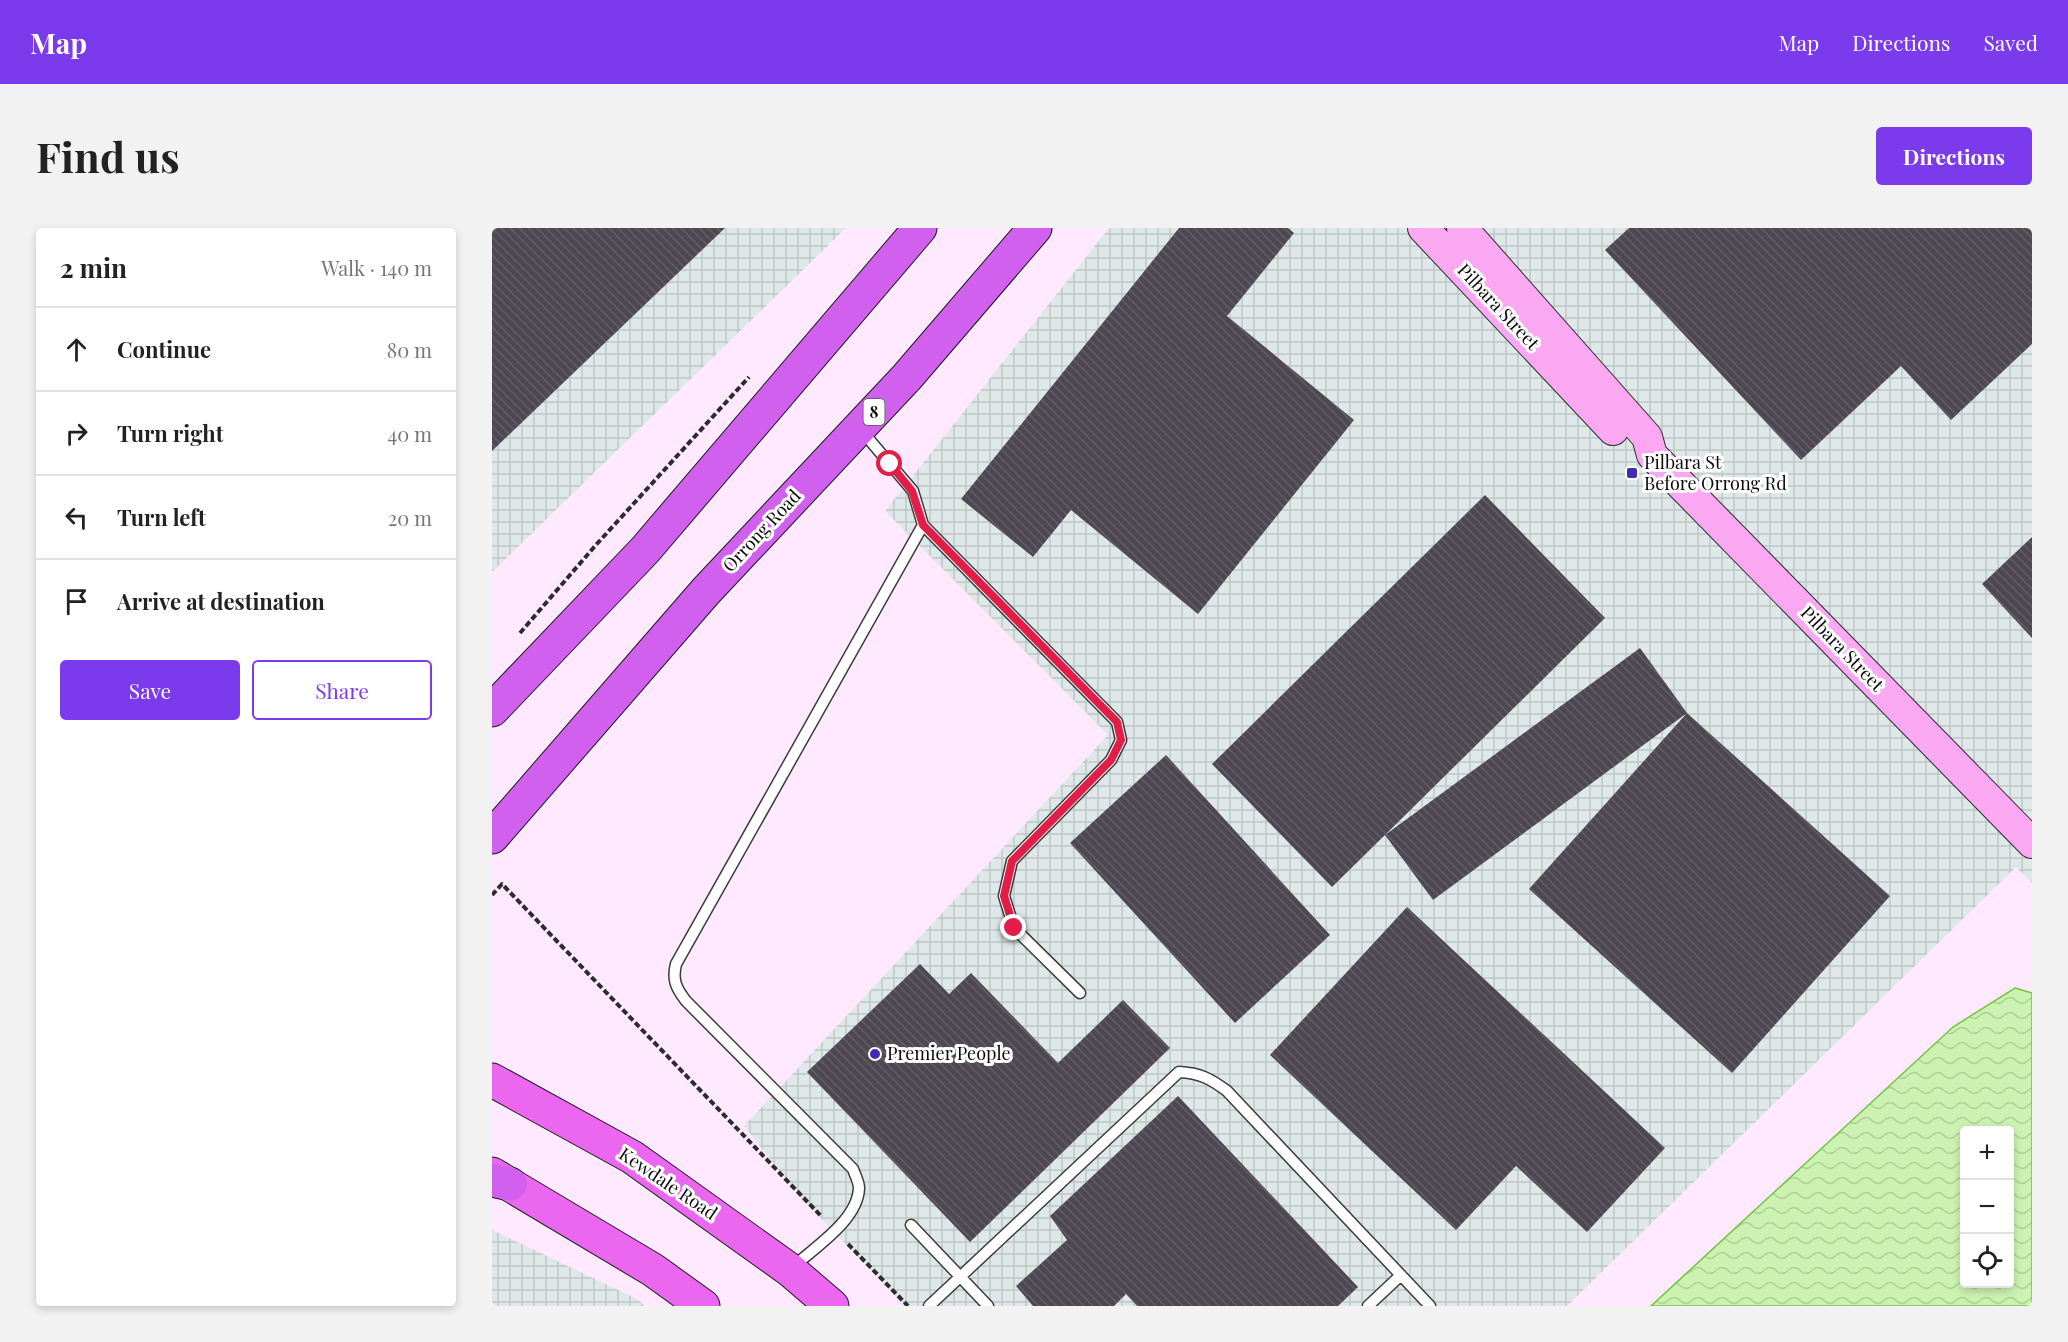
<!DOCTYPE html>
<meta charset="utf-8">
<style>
:root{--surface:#fff;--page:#f2f2f2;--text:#222;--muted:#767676;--line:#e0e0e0;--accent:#7c3aed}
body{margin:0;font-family:"Playfair Display",serif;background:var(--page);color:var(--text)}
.controls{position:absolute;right:18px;bottom:18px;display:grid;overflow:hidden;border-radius:6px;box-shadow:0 3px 9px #0003}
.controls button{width:54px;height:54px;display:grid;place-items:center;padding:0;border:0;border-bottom:2px solid var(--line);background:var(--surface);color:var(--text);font:30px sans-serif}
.stop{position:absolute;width:18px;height:18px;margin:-14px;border:4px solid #e11d48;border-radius:50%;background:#fff}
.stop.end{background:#e11d48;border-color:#fff;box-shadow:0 2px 6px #0008}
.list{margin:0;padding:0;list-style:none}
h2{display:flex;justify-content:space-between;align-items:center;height:78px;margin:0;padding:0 24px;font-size:26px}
h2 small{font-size:20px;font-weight:400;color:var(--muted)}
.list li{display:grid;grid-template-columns:39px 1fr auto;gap:18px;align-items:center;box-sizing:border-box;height:84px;padding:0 24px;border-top:2px solid var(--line)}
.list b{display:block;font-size:22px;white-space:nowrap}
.list em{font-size:20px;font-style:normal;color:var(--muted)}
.actions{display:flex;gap:12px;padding:18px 24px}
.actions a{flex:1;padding:14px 0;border:2px solid var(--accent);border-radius:6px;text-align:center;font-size:21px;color:var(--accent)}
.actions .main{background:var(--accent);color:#fff}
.icon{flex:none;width:33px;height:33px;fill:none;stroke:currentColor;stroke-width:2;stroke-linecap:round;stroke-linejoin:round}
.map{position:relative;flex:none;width:1540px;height:1078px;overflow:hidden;border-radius:6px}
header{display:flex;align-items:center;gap:36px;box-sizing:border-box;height:84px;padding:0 30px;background:var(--accent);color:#fff}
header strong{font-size:28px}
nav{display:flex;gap:33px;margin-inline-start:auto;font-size:21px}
.intro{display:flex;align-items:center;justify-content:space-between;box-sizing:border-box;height:144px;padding:0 36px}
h1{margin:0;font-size:42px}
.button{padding:15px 27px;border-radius:6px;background:var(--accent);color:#fff;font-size:21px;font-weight:700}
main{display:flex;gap:36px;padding:0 36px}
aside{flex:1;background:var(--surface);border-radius:6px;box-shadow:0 3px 9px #0003}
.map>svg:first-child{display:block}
</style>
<header>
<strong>Map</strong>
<nav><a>Map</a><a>Directions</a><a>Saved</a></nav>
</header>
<div class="intro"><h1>Find us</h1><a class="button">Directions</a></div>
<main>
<aside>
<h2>2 min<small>Walk · 140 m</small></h2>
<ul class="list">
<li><svg class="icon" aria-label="ahead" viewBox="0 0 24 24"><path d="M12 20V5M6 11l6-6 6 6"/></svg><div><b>Continue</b></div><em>80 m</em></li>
<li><svg class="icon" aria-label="right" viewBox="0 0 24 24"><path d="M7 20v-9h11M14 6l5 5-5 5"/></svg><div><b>Turn right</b></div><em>40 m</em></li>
<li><svg class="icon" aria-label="left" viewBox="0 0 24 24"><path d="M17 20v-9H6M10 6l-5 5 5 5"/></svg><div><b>Turn left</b></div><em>20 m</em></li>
<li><svg class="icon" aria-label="arrive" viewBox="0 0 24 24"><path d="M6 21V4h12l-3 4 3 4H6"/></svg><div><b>Arrive at destination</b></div></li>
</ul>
<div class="actions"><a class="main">Save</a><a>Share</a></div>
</aside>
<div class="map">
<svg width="1540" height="1078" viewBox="0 0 1540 1078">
<defs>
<pattern id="industrial-grid" width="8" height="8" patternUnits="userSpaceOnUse" patternTransform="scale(1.5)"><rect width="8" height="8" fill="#dfe8e9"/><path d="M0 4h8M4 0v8" fill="none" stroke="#bec6c6"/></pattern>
<pattern id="water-waves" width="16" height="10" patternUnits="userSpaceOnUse" patternTransform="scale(1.5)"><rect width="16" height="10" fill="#ccf2b1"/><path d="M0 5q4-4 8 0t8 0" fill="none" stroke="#aece97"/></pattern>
<pattern id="building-back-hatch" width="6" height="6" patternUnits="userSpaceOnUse" patternTransform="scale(1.5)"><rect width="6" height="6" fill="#4e4852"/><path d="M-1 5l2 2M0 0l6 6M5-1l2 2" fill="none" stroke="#635e66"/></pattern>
</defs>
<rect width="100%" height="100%" fill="#fee9fe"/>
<!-- industrial -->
<path fill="url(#industrial-grid)" d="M0,0H354L0,344Z
M617,0H1540V655L1524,639L1075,1078H414L310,971L252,898L616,507L393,283Z
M0,1002L145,1071L153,1078H0Z"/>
<!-- water -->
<path fill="url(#water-waves)" stroke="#72c43d" stroke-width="1.5" fill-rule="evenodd" d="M1523,760L1540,765V1078H1159L1461,799ZM1472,902H1518V1056H1472Z"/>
<!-- building -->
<path fill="url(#building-back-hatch)" d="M0,0H233L0,223Z
M687,0H796L802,5L735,88L862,192L706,386L579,282L541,329L469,271Z
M1137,0H1540V116L1459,192L1409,138L1309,232L1113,22Z
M993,267L1113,390L893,607L1148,420L1195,485L1398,668L1240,845L1037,661L1195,485L941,672L893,607L840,659L720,536Z
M1540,309V410L1490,356Z
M674,527L838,707L743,795L578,615Z
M915,679L1173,920L1095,1004L1024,938L964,1002L778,827Z
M428,736L457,766L479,745L566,835L631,772L678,820L478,1014L315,844Z
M686,868L866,1059L846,1078H645L634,1066L622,1078H541L524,1058L575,1012L558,988Z"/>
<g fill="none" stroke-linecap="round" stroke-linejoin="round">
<!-- service casing -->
<g stroke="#3d3d3d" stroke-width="13">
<path id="service" d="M431,297L625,494L629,512L619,532L520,633L512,668L522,700L588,765
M419,997L496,1078
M301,1039C323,1019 366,992 367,960C367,954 363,947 361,941L194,773C184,760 180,752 184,736L431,297L421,263L369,202
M437,1078L687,844C708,845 719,851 735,863L938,1078
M876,1078L909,1047"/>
</g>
<!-- secondary casing -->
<g stroke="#2c2c2c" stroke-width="32">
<path id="secondary" d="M931,0L1121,202
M970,0L1155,209L1160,227L1540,615"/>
</g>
<!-- primary casing -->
<g stroke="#1b1b1b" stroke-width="35">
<path id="primary" d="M0,852L140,929L298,1042L340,1078
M0,946L161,1042L211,1078"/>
</g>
<!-- trunk casing -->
<g stroke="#1b1b1b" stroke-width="35">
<path id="trunk" d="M0,482L153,322L428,0
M0,609L214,363L415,149L543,0
M0,952L18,956"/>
</g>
<!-- path -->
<path stroke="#2c2c2c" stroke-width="4" stroke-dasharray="6 3" stroke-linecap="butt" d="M28,405L103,318L257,149
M0,667L10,656L330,989
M356,1016L416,1078"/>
<!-- service -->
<use href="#service" stroke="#fff" stroke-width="10"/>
<!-- secondary -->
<use href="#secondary" stroke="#faa8f2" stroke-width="30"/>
<!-- primary -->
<use href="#primary" stroke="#eb67f0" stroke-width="33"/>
<!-- trunk -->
<use href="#trunk" stroke="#d260ee" stroke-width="33"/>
</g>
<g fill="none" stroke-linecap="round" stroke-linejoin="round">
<!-- route -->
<path stroke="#e11d48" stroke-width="8" d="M398,236L420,263L431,297L625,494L629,512L619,532L520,633L512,668L522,700"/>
</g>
<!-- markers -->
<g fill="#412cb1" stroke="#fff" stroke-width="2">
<rect x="1134" y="239" width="12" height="12" rx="3"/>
<circle cx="383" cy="826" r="6"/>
</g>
<g text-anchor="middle" stroke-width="6" stroke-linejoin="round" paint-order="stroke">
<!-- shield labels -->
<rect fill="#fff" stroke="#545454" stroke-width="1.5" x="371.5" y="171" width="21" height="26" rx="4.5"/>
<g font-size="16" font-weight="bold" fill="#0a0a0a">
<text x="382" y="190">8</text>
</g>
<!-- street labels -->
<g font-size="18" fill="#0a0a0a" stroke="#fff">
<text transform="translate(1006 79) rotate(47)" y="6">Pilbara Street</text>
<text transform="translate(270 303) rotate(-47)" y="6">Orrong Road</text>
<text transform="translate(1350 421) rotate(46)" y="6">Pilbara Street</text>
<text transform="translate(176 956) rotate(34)" y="6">Kewdale Road</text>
</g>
<!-- poi labels -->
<g font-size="18" fill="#0a0a0a" stroke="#fff" text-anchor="start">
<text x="1152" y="241">Pilbara St<tspan x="1152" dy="21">Before Orrong Rd</tspan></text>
<text x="395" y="832">Premier People</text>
</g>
</g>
</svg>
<div class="controls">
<button>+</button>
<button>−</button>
<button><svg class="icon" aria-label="locate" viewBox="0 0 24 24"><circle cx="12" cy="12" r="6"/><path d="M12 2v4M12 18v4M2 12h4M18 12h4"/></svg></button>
</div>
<div class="stop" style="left:398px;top:236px"></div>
<div class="stop end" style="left:522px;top:700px"></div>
</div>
</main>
